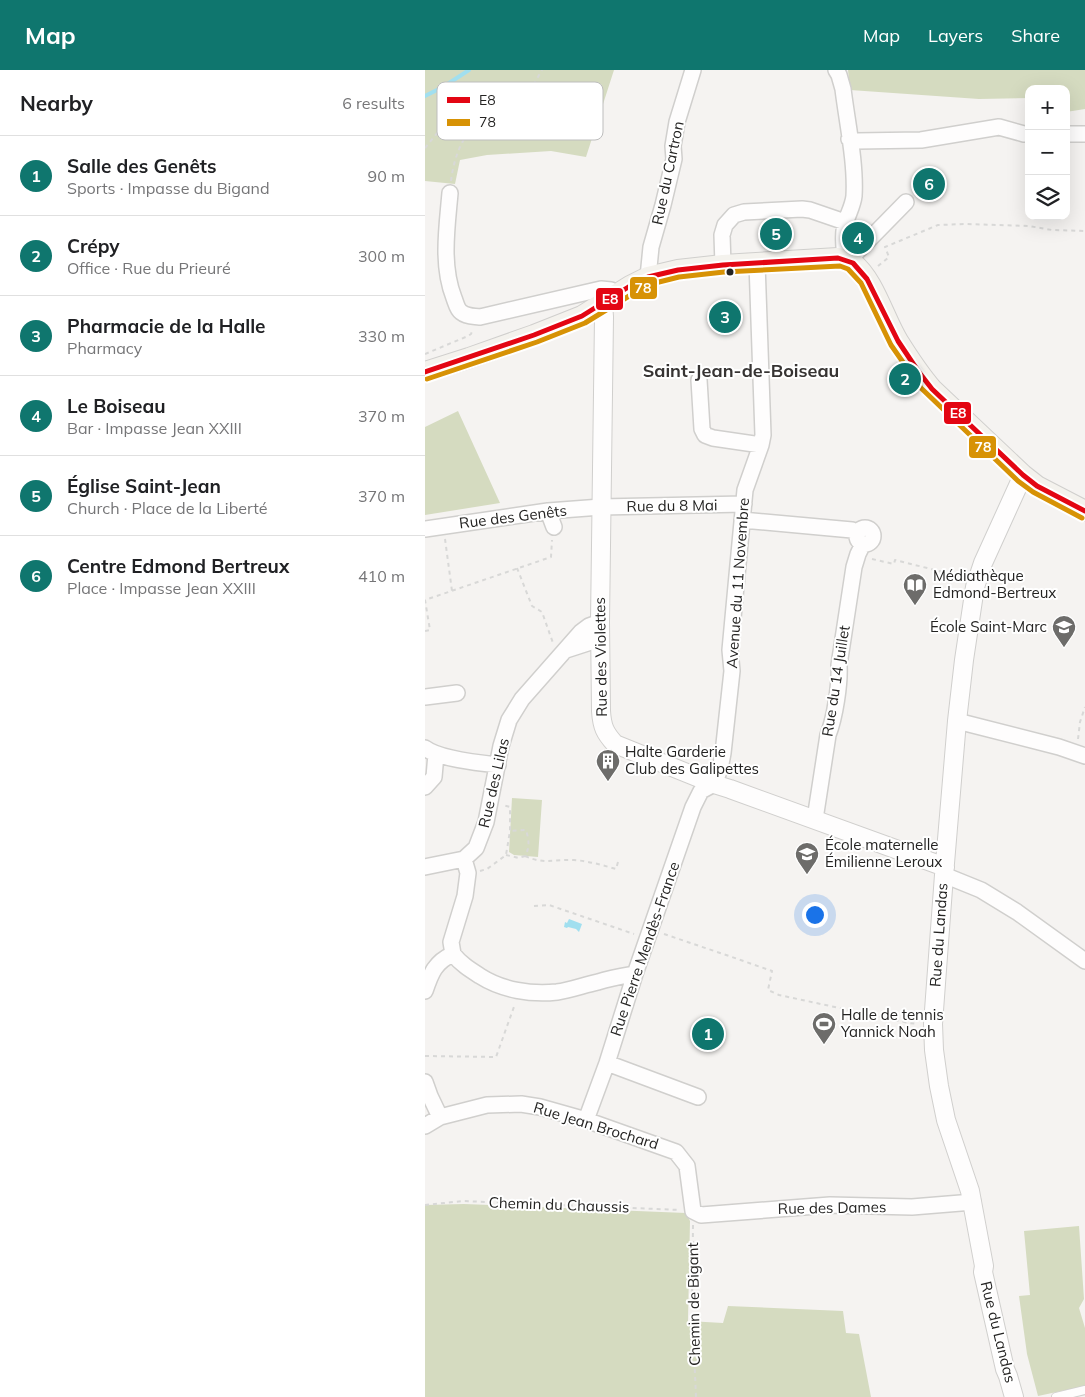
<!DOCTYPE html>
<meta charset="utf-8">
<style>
:root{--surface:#fff;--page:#f6f6f6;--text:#202124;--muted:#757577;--line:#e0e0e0;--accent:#0f766e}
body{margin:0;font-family:Mulish,sans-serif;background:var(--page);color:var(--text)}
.controls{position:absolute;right:15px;top:15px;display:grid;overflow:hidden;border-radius:10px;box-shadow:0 5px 20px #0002}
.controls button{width:45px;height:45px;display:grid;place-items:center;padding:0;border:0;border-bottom:1px solid var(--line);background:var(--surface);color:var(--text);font:25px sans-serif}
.you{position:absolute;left:389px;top:844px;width:18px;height:18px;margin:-12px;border:4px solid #fff;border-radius:50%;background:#1a73e8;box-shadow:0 0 0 8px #1a73e833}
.badge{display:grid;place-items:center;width:32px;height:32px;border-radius:50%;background:var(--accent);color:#fff;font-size:16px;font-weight:700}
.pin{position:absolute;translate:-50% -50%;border:2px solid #fff;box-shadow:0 1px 5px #0006}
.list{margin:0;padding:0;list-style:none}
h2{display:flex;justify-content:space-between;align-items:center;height:65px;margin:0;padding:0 20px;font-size:21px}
h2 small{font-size:16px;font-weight:400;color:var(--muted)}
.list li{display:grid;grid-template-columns:32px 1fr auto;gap:15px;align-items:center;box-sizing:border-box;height:80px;padding:0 20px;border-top:1px solid var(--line)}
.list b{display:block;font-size:19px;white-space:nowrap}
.list p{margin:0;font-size:16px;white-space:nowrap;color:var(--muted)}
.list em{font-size:16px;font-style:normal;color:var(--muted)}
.icon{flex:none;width:28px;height:28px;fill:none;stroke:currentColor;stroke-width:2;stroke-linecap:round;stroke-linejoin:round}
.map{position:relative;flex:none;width:660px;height:1327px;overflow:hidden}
header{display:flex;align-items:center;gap:30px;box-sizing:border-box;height:70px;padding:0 25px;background:var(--accent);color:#fff}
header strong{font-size:24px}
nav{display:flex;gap:28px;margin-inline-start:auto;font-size:18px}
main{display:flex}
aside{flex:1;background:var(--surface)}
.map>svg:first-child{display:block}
</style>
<header>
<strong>Map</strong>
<nav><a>Map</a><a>Layers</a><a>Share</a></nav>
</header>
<main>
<aside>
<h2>Nearby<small>6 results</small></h2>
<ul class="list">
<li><span class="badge">1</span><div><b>Salle des Genêts</b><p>Sports · Impasse du Bigand</p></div><em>90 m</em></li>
<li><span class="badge">2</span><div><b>Crépy</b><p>Office · Rue du Prieuré</p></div><em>300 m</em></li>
<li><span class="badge">3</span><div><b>Pharmacie de la Halle</b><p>Pharmacy</p></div><em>330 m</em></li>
<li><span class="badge">4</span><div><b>Le Boiseau</b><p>Bar · Impasse Jean XXIII</p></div><em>370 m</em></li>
<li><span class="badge">5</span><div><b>Église Saint-Jean</b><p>Church · Place de la Liberté</p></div><em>370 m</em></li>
<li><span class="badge">6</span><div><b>Centre Edmond Bertreux</b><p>Place · Impasse Jean XXIII</p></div><em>410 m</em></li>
</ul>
</aside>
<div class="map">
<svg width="660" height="1327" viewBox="0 0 660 1327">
<rect width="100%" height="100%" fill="#f5f3f1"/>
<!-- green -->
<path fill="#d5dbc0" d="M0,0H189L161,87L126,81L62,85L35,90L30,114L0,111Z
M423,0H660V39L641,42V19H604V28L554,29L425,20Z
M33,341L75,433L0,445V357Z
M87,728L117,730L113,787L89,785L84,782Z
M39,1134L261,1143L265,1151L263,1251L298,1253L303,1236L418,1241L421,1263L434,1264L446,1327H0V1135Z
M654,1156L659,1229L654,1238L660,1258V1316L613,1326L602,1284L594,1226L605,1225L599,1161Z"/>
<!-- water -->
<path fill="#a1dfef" d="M144,849L157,854L154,862L151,859L143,857L142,858L139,857L140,852L142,853Z"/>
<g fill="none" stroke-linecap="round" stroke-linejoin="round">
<!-- stream -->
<path stroke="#a1dfef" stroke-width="4" d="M0,26L18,17L44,0"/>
<!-- service casing -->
<g stroke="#d0cfcd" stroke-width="10">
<path id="service" d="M631,1327L660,1320"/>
</g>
<!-- minor casing -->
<g stroke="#d0cfcd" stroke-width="18">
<path id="minor" d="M411,0L414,5L418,19C422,52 431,93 429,126C428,135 424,142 421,151C417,163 419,177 420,189L429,185L481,132
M641,64H660
M424,69L432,71L496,70L574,57L599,64H604
M25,123C22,158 16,195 29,228C31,233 32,239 36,242C42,247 48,246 55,247L176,219L186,220L191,225
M298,195L297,165L300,155L309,145L319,142L377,139L385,140L420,152
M223,207L226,177L238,135L249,89L248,76L252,52L268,0
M274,310L277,359L280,365L288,368L336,375
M123,441L129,457
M317,450L427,460L433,463
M432 466a8 8 0 1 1 16 0a8 8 0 1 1-16 0Z
M0,459L123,441L176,437L319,434
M141,580L175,569
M0,627L32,623
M532,651L634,677L660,686
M0,678C14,689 54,693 73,695
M0,717L9,707L11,684
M390,749L403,665C410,647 415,614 414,595L429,497L433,484L438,474
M0,797L39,789L51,778L61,752L76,676L84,650L97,629L156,562L164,556L175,552
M519,805L556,820L592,842L660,891
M28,884C36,894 44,899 55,906C77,920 106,925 132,922C146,920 159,915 173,912C185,908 198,906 210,904
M0,921C6,903 10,892 28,884L26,872L40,826L43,803L39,789
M182,993L273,1027
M0,1012L5,1026L15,1047
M161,1050L182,993L210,904L268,737L276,721L289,714L295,699L298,683L307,601L305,580L320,420L336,375L338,365L332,193
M0,1056L15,1047L62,1035L96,1034L115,1037L161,1050L251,1082L262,1096L268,1141L276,1145L405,1135L487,1137L548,1132"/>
</g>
<!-- tertiary casing -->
<g stroke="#d0cfcd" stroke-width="20">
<path id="tertiary" d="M178,233L179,247L175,552L176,641C177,657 180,663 190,674L289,714L305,719L520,797
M589,1327L583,1306L580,1299L558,1202L559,1196L545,1121L521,1050L514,1016L509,980L508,954L519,805L532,651L539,590L550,517L558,493L598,405"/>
</g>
<!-- secondary casing -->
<g stroke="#d0cfcd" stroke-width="22">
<path id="secondary" d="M0,302L44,288L109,265L157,246L205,216L223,207L253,200L298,195L413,188C418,189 424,190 428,193C449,210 459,248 473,271C483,287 494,304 507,319L598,405L612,416L660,441"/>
</g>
<!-- path -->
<path stroke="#d8d8d7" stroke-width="2" stroke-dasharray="4 4" stroke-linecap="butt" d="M0,78L13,62L26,61L43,63L62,59L83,48L106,19L117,0
M26,111C28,94 33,78 42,64
M453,196L464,187L460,177L513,155L539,154L604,156L627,160L660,161
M0,284L43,266L46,264L48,259
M20,469L27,521
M447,489L469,494L470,490L530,505L532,501L539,503
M92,498L107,536L117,542L128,573
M0,561L5,560L0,530L126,487L127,470
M653,669L655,652L660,637
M81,785L94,788L100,786C105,777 104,770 101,760L85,761
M100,786C120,795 129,789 149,790C163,791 177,795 191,799L193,792
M55,801L62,799L81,785L85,761V737L77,735
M109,836L124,835L209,864
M239,864L304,886L347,901L343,920L354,925L484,953L493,954
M0,986L71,987L90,934
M0,1135L38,1131L255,1140
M268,1155L267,1236L271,1327"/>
<!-- service -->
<use href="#service" stroke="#fefdfd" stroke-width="8"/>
<!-- minor -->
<use href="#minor" stroke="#fefdfd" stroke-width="15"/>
<!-- tertiary -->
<use href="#tertiary" stroke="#fefdfd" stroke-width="18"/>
<!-- secondary -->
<use href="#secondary" stroke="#f4f2ed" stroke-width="20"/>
<!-- bus-1 casing -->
<g stroke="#fff" stroke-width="9">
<path id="bus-1" d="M0,302L109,265L157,246L205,216L223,207L253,200L298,195L413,188L428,193L442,209L473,271L493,301L507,319L598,405L612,416L660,441"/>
</g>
<!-- bus-2 casing -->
<g stroke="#fff" stroke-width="9">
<path id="bus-2" d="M2,309L112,272L160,253L209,223L226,214L254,207L299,202L415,196L423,199L436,213L466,275L496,318L593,411L608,422L657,448"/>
</g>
<!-- bus-1 -->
<use href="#bus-1" stroke="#e30613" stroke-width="5"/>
<!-- bus-2 -->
<use href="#bus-2" stroke="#d79205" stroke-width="5"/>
</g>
<!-- icons -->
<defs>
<g id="library-pin" transform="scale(1.25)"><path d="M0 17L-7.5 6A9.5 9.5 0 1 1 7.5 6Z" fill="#6d6c6a" stroke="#fff"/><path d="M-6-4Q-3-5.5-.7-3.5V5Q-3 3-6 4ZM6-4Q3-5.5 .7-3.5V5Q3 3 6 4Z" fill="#fff"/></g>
<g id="school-pin" transform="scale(1.25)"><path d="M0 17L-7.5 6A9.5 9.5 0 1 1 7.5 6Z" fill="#6d6c6a" stroke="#fff"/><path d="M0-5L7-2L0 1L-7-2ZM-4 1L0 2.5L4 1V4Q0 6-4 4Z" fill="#fff"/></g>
<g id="building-pin" transform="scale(1.25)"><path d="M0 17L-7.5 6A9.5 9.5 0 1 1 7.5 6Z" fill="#6d6c6a" stroke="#fff"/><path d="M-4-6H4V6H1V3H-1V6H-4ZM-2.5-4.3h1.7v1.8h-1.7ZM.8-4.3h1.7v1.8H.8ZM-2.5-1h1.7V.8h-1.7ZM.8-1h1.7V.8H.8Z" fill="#fff"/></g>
<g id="stadium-pin" transform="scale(1.25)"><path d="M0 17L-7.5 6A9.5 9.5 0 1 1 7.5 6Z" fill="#6d6c6a" stroke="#fff"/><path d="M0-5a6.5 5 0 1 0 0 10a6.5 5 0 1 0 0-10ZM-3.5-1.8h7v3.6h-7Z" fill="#fff"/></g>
</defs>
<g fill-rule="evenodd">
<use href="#library-pin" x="490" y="515"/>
<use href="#school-pin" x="639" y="557"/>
<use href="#building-pin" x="183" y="691"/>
<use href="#school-pin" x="382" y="784"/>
<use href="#stadium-pin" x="399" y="954"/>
</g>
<!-- markers -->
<circle fill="#242322" stroke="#fff" stroke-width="2" cx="305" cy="202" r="4.5"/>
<g text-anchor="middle" stroke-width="4" stroke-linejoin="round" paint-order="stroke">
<!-- street labels -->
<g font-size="15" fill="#242322" stroke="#fff">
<text transform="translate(243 103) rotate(-78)" y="5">Rue du Cartron</text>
<text transform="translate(247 436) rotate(-1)" y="5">Rue du 8 Mai</text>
<text transform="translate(88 447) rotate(-7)" y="5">Rue des Genêts</text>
<text transform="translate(313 513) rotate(-86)" y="5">Avenue du 11 Novembre</text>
<text transform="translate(176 587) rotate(-91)" y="5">Rue des Violettes</text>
<text transform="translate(411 611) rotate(-81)" y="5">Rue du 14 Juillet</text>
<text transform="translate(69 713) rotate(-77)" y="5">Rue des Lilas</text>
<text transform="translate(514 865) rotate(-86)" y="5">Rue du Landas</text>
<text transform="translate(220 879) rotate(-71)" y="5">Rue Pierre Mendès-France</text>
<text transform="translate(171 1056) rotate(17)" y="5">Rue Jean Brochard</text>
<text transform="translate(134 1135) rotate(2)" y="5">Chemin du Chaussis</text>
<text transform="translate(407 1138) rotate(-1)" y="5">Rue des Dames</text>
<text transform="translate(269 1234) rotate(-91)" y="5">Chemin de Bigant</text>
<text transform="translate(573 1262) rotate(76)" y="5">Rue du Landas</text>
</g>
<!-- poi labels -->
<g font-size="15" fill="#242322" stroke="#fff" text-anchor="start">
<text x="508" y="511">Médiathèque<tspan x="508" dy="17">Edmond-Bertreux</tspan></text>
<text x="622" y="562" text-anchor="end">École Saint-Marc</text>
<text x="200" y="687">Halte Garderie<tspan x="200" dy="17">Club des Galipettes</tspan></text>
<text x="400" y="780">École maternelle<tspan x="400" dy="17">Émilienne Leroux</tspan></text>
<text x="416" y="950">Halle de tennis<tspan x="416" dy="17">Yannick Noah</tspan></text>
</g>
<!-- quarter labels -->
<g font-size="18" font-weight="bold" fill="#373433" stroke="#fff">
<text x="316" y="307">Saint-Jean-de-Boiseau</text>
</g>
</g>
<!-- legend -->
<rect x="12" y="12" width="166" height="58" rx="8" fill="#fff" stroke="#bdbdbd" stroke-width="1"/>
<rect x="22" y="27" width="23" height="6" fill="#e30613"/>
<rect x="22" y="49" width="23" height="7" fill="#d79205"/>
<g font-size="14" fill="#242322">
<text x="54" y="35">E8</text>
<text x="54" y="57">78</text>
</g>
<g stroke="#fff" stroke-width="2">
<rect x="204" y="206" width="29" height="24" rx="5" fill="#d79205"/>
<rect x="170" y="217" width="29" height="24" rx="5" fill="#e30613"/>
<rect x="518" y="331" width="29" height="24" rx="5" fill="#e30613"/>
<rect x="543" y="365" width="29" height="24" rx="5" fill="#d79205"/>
</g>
<g font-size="14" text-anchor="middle" font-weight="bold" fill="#fff">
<text x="218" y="223">78</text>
<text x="185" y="234">E8</text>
<text x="533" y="348">E8</text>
<text x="558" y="382">78</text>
</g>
</svg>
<div class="controls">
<button>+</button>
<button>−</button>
<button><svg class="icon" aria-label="layers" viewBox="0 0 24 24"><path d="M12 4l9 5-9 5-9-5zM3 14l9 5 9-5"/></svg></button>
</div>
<div class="you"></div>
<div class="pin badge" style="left:283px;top:964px">1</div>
<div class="pin badge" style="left:480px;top:309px">2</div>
<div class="pin badge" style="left:300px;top:247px">3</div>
<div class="pin badge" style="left:433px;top:168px">4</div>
<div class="pin badge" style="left:351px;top:164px">5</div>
<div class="pin badge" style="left:504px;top:114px">6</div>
</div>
</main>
